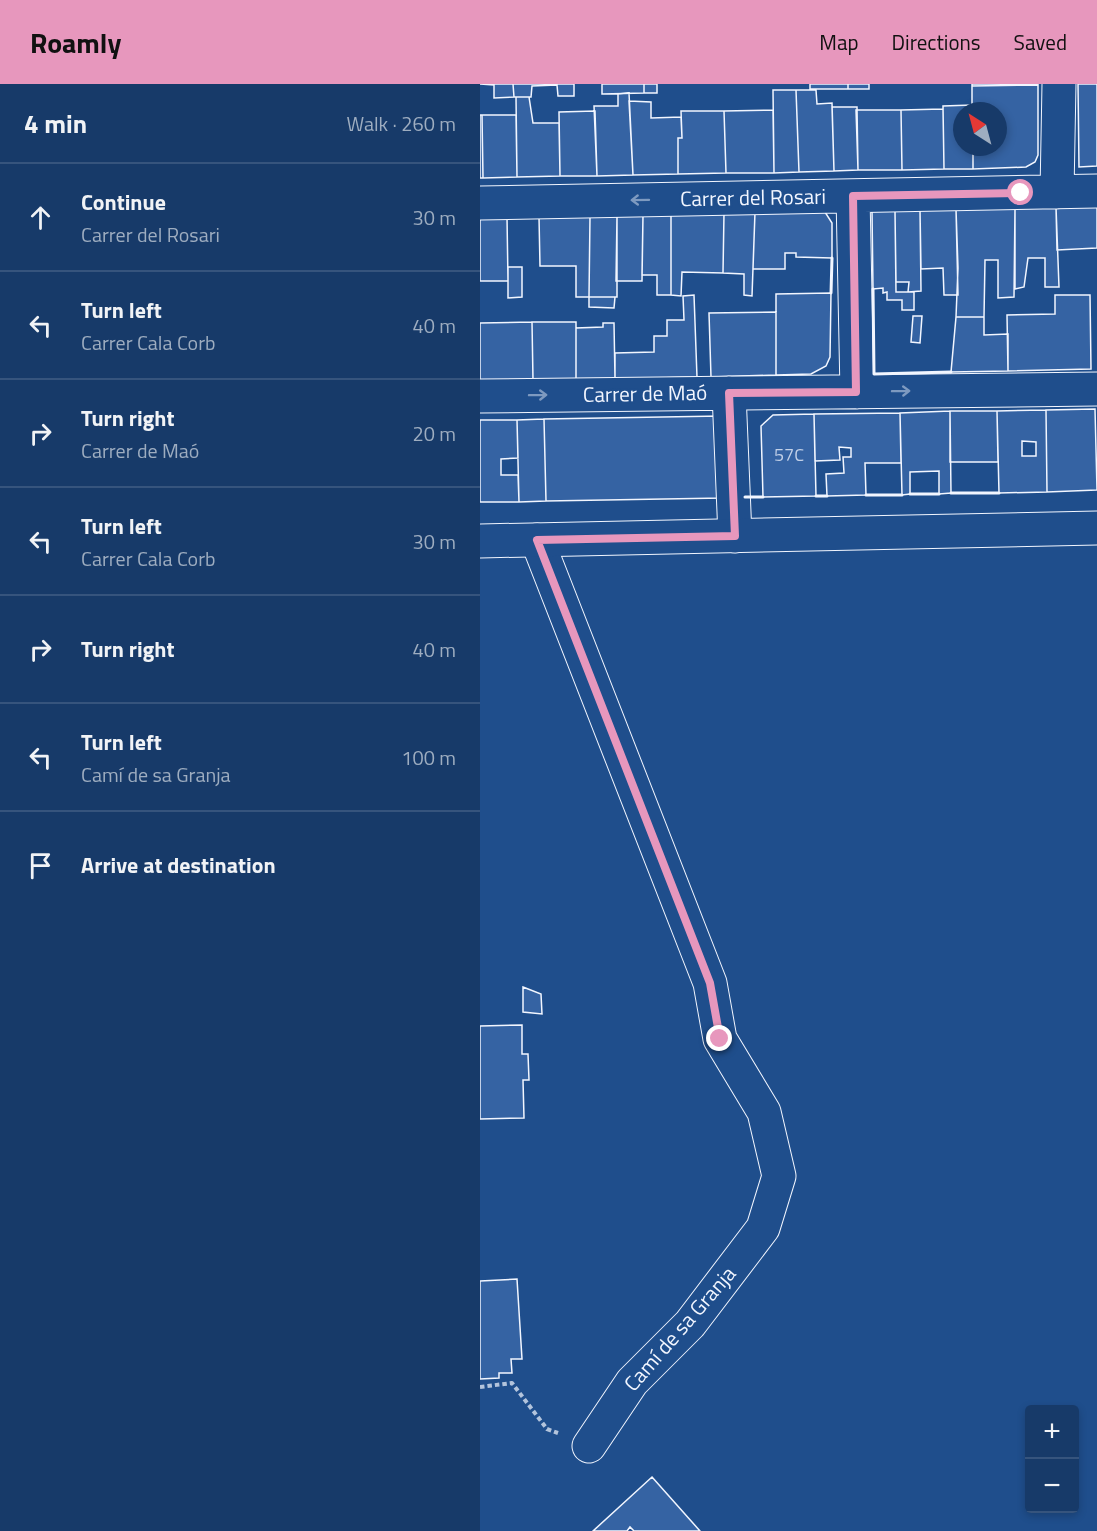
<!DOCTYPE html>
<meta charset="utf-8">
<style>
:root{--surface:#173a69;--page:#244571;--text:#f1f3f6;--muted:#9eadc0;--line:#36547d;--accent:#e797bd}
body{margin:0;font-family:"Titillium Web",sans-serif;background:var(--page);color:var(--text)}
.controls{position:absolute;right:18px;bottom:18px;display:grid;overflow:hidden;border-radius:6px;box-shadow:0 3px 9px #0003}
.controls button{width:54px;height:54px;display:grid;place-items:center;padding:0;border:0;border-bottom:2px solid var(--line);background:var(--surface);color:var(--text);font:30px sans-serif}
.compass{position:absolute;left:473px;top:18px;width:54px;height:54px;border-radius:50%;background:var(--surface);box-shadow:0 3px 9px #0003;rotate:324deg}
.stop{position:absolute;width:18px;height:18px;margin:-14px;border:4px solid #e797bd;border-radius:50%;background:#fff}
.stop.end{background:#e797bd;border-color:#fff;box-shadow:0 2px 6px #0008}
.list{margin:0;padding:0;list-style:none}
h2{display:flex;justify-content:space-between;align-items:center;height:78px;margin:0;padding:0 24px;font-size:26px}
h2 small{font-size:20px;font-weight:400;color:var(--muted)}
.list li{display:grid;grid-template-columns:39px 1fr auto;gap:18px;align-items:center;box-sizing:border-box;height:108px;padding:0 24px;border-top:2px solid var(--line)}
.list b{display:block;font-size:22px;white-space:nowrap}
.list p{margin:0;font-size:20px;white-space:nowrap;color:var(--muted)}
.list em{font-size:20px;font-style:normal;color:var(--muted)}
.icon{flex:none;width:33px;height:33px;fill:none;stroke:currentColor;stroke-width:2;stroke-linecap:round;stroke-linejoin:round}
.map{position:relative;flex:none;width:617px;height:1447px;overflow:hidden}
header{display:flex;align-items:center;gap:36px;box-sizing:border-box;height:84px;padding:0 30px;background:var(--accent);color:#111}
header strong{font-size:28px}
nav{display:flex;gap:33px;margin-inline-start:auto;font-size:21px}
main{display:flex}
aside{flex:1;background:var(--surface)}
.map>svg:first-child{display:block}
</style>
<header>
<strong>Roamly</strong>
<nav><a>Map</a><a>Directions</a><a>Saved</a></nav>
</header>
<main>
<aside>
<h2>4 min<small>Walk · 260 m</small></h2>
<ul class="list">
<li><svg class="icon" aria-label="ahead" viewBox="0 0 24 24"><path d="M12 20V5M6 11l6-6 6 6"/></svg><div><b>Continue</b><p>Carrer del Rosari</p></div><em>30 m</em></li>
<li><svg class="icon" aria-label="left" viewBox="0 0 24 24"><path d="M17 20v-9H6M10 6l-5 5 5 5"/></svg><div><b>Turn left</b><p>Carrer Cala Corb</p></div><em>40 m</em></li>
<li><svg class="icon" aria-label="right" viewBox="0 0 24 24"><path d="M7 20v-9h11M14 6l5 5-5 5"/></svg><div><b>Turn right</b><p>Carrer de Maó</p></div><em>20 m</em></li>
<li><svg class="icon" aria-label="left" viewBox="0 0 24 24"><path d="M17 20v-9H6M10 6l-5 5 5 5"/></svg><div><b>Turn left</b><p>Carrer Cala Corb</p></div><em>30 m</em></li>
<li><svg class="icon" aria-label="right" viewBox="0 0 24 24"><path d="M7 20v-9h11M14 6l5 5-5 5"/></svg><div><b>Turn right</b></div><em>40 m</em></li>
<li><svg class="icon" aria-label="left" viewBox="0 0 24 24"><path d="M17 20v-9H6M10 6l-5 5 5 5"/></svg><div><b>Turn left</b><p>Camí de sa Granja</p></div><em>100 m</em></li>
<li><svg class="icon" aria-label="arrive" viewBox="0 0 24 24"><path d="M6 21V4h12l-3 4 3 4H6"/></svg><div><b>Arrive at destination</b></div></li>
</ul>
</aside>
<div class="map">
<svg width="617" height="1447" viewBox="0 0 617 1447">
<rect width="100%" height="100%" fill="#1f4e8c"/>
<!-- building -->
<path fill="#3563a3" stroke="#f2f6ff" stroke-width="1.5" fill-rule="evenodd" d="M0,0H33L34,13L14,14V1Z
M33,0H94V12H78L77,1L52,2L51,13H34Z
M122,0H164V9L122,10Z
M164,0H177V9H164Z
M330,0H368V5H330Z
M368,0H389V5H368Z
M492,0H558V1L492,2Z
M598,0H617V82L599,83Z
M558,1V71L555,78L546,83L493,85V63H518V27H492V2Z
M293,6H316L319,88L294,89Z
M316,6H336L337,20L352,19L354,87L319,88Z
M149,9L153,91L117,92L114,22H138V10Z
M36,13H49L53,39H79L80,92L37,93Z
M149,17L171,18V34L201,33L202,54H198V90L153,91Z
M492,21V27H482V63H493V85H464L463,22Z
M352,23H377L378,86L354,87Z
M463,25L464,85L422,86L421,26Z
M293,26L294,89H246L244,27Z
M376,26H421L422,86H378Z
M115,27L117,92H80L79,28Z
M201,27H244L246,89L198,90V54H202Z
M0,31H2L3,94H0Z
M2,31H36L37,93L3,94Z
M617,122V164L577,166L576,123Z
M576,123L579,203H565V174H548L544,203L535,205V124Z
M535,124L534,213L518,214V176H505L504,233H476L478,184L476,125Z
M476,125L478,211H464L463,184L441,185L440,126Z
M440,126L441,207L428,208L429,198H416L415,127Z
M392,127H415L416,208H434V226H422V216H407V208L403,209V204L393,205Z
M275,128H345L352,139V174L316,173V169H305V185H273Z
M275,128L272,212L264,211V190L243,189L244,129Z
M244,129L243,189L202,188L201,212L191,211V130Z
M191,130V211H177V191H162L163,131Z
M163,131L162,197H136L137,132Z
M137,132V213H109L110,133Z
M27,133L28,197H0V134Z
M59,133H110L109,213H96V182H60Z
M28,183H42V213L28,214Z
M351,209L350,273L346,282L331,290L296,291V210Z
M214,211L217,293L135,295V269L174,268V252H187V236H204L203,212Z
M575,211H610L611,285L528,287L527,231L575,230Z
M109,213H135L134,224L109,223Z
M296,228V291L231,293L229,229Z
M433,232H442L440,259L431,258Z
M476,233H504V251L528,250V287L471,288Z
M52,238L53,296L0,298V239Z
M52,238H96V295L53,296Z
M123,239H134L135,295H96V244L123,243Z
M615,325L617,406L567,408L566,326Z
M566,326L567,408L519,409L517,327ZM542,357L556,358V372H542Z
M470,327H517L518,378H470Z
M470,327L471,409L459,410V387L430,388V410L422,411L420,329Z
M420,329L421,379H385L386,411L347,412L346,390L364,389L363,373H371V364L359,363L360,376L335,377L334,330Z
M334,330L336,412L283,413L281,342L293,331Z
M241,332L243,414L66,417L64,335Z
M64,335L66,417L39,418L37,336Z
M0,336H37L38,374L21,375V391H38L39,418H0Z
M43,903L61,910L62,930L43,928Z
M42,941V970H48L49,996H43L44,1034L0,1035V942Z
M37,1195L42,1275H31L32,1289H19V1294L0,1295V1197Z
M172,1393L220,1447H154L150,1443L147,1447H113Z"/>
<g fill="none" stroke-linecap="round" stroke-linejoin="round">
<!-- minor casing -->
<g stroke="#f2f6ff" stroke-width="35">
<path id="minor" d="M577,108L579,0
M373,112L377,308
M0,119L617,107
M249,309L255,452
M0,312L617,305
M57,456L230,899L240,955L284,1028L299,1092L283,1144L210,1240L152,1298L109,1362"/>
</g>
<!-- major casing -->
<g stroke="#f2f6ff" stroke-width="35">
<path id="major" d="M0,457L617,444"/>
</g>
<!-- path -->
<path stroke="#b3c4dc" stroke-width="4" stroke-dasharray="4.5 3" stroke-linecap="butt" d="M0,1303L32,1299L67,1345L78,1349"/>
<!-- minor -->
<use href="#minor" stroke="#1f4e8c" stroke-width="33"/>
<!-- major -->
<use href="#major" stroke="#1f4e8c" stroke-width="33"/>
<!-- wall -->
<path stroke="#f2f6ff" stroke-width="3" d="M393,205L394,290L471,288
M351,209L352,174
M471,409H519
M430,410H459
M386,411H422
M336,412H347
M265,413H283"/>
</g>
<!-- one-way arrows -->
<defs><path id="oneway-shaft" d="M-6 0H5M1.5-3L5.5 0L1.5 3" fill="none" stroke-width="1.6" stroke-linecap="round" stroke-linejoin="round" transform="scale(1.5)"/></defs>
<g stroke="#7e9ac0">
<use href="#oneway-shaft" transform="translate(160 116) rotate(179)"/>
<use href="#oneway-shaft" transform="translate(421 307) rotate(-1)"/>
<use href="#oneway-shaft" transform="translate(58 311) rotate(-1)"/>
</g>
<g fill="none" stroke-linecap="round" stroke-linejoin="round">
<!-- route -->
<path stroke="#e797bd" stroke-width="8" d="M240,955L230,899L57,456L255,452L249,309L376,308L373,112L541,109"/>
</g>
<g text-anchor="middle" stroke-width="4.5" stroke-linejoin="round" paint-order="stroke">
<!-- number labels -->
<g font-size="18" fill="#c3d1e8">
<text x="309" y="377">57C</text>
</g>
<!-- street labels -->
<g font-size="21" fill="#f2f6ff" stroke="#1f4e8c">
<text transform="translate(273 114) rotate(-1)" y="7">Carrer del Rosari</text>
<text transform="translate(165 310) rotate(-1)" y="7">Carrer de Maó</text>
<text transform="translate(200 1245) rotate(-49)" y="7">Camí de sa Granja</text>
</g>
</g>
</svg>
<div class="controls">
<button>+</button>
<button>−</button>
</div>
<svg class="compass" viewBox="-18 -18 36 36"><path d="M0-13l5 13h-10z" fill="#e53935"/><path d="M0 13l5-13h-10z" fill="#9eadc0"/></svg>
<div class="stop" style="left:541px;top:109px"></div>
<div class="stop end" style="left:240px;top:955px"></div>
</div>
</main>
